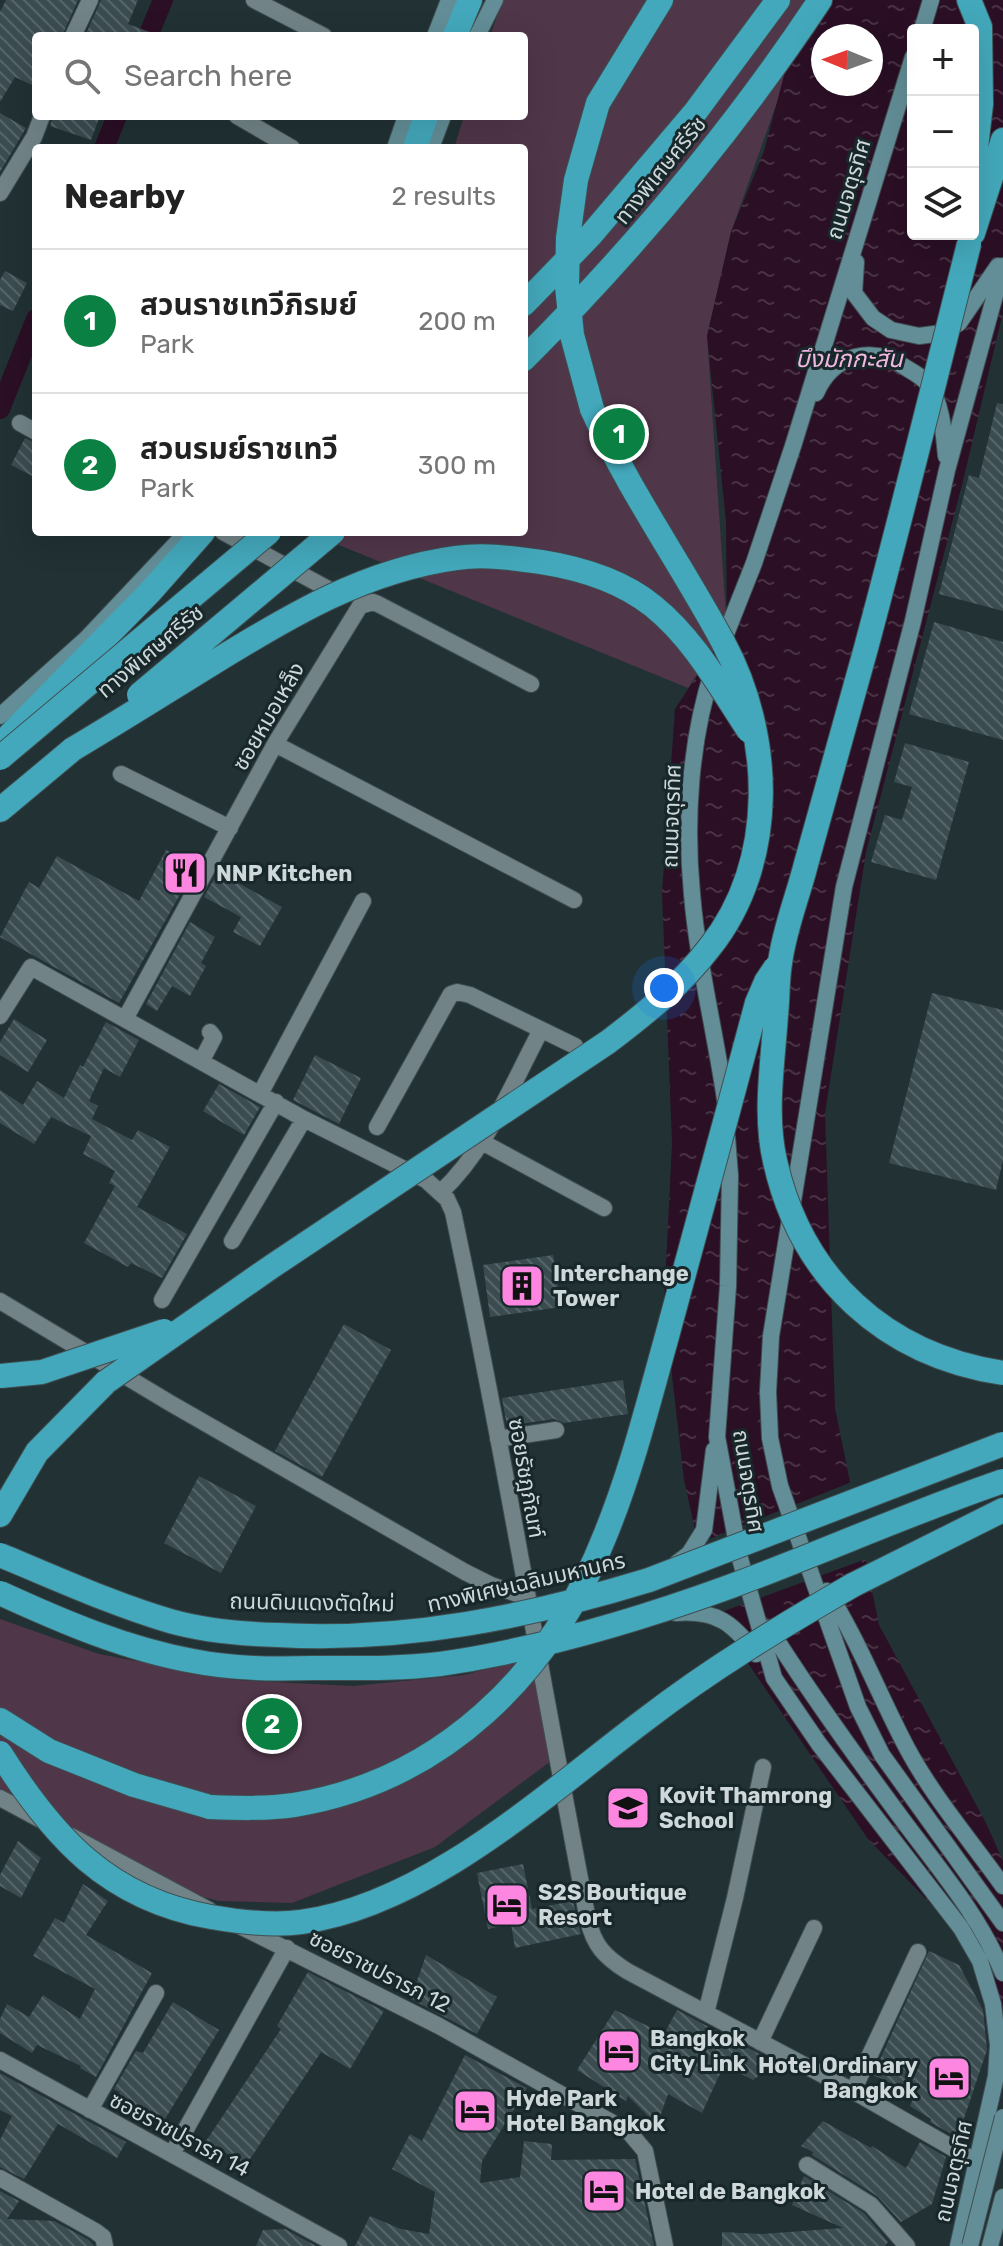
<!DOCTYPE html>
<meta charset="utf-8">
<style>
:root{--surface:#fff;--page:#f6f6f6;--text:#222;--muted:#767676;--line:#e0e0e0;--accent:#0b8043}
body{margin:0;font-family:Rubik,"Noto Sans Thai",sans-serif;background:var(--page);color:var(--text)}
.controls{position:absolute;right:24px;top:24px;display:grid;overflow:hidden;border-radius:8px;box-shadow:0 8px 32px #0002}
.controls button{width:72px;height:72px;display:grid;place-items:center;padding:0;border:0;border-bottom:2px solid var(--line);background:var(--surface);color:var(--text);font:40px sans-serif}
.compass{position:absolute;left:811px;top:24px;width:72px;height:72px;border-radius:50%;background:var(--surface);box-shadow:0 8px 32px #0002;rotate:271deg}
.you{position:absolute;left:664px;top:988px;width:28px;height:28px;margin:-20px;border:6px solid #fff;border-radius:50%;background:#1a73e8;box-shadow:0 0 0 12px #1a73e833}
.badge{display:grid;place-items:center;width:52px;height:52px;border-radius:50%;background:var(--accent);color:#fff;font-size:26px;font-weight:700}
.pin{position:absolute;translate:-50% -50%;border:4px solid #fff;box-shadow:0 2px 8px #0006}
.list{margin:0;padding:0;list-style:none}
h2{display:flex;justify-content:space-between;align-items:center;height:104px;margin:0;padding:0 32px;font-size:34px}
h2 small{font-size:26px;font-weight:400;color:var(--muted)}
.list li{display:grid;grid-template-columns:52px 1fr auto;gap:24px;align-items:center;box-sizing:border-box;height:144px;padding:0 32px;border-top:2px solid var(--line)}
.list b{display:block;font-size:30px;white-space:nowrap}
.list p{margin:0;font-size:26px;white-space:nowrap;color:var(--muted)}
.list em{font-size:26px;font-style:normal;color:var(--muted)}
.icon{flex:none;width:44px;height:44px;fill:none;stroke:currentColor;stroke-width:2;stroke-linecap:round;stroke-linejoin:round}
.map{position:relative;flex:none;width:1003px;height:2246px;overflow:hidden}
.search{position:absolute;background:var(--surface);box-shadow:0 8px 32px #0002;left:32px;top:32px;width:496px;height:88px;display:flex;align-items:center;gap:20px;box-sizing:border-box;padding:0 28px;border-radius:8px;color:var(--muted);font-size:30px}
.panel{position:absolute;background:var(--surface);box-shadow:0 8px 32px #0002;left:32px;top:144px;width:496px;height:392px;border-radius:8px}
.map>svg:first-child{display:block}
</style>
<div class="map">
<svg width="1003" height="2246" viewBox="0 0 1003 2246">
<defs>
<pattern id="water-ripples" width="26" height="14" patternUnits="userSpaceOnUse" patternTransform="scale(2)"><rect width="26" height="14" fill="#2b0f25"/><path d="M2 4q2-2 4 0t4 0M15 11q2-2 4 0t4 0" fill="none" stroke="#493144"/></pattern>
<pattern id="building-back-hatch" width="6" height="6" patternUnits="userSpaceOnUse" patternTransform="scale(2)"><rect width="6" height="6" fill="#3b4c50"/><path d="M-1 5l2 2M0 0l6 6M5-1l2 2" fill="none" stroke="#566569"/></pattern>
</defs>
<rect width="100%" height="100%" fill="#213134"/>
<!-- green -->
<path fill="#503649" d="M503,0H824L802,65L775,108L731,232L707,335L727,630L688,688L307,532H524V148H454L464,116H524V36H490Z
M0,1619L99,1654L236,1680L353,1686L464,1675L531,1657L551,1761L435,1847L292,1903L219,1901L123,1876L0,1795Z"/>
<!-- water -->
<path fill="url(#water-ripples)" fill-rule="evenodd" d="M804,0H1003V312L963,481L866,852L825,1113L835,1408L879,1625L986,1823L1003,1861V2012L963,1937L868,1839L713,1612L684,1480L664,1305L672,1143L662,893L675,709L727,630L726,522L707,336L731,232L764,151ZM913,30H973V234H913ZM823,36H871V84H823Z"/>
<!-- pier -->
<path fill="#213134" d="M854,1481L869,1558L711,1616L694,1545Z"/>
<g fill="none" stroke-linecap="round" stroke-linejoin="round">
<!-- canal -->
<path stroke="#2b0f25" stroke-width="20" d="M148,36L163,0
M104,148L117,116
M0,409L36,319"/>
</g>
<!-- building -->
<path fill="url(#building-back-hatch)" d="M6,0H78L62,36H36V87L15,77L0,102V12Z
M101,0H138L128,24L155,34V36H85Z
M0,113L26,128L0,172Z
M53,116H100L91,140L50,126Z
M5,271L27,283L13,311L0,305V280Z
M997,403L1003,404V611L939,594L969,475L979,478Z
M25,438L36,443V478L11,465Z
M934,622L1003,642V740L909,714Z
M905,743L969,762L936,880L871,862L885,815L902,820L912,787L894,782Z
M166,850L196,866L119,1003L0,937L29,882L39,888L57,856L139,901Z
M218,872L282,907L260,946L233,932L241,917L204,897Z
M190,922L215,937L201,963L206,966L190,996L172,986L157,1011L146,1004Z
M932,993L1003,1010V1160L996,1190L889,1163Z
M14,1019L47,1040L28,1072L0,1055V1042Z
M106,1022L139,1040L120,1077L104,1068L89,1101L98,1106L92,1119L132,1140L138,1130L170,1147L137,1207L187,1234L162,1278L131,1263L128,1267L84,1243L115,1186L109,1183L115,1171L83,1154L91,1136L51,1117L34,1144L0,1123V1090L23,1105L37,1081L64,1098L80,1065L83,1067Z
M315,1055L361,1078L339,1124L293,1100Z
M219,1084L260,1107L244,1135L203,1111Z
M553,1255L561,1307L490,1317L483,1265Z
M344,1324L391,1350L322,1477L275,1451Z
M623,1380L628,1414L564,1423L554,1419L507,1426L502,1398Z
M199,1476L256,1506L221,1573L164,1543Z
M18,1841L41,1858L21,1898L0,1886V1875Z
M523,1864L532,1909L573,1901L581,1934L515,1948L511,1924L488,1929L477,1873Z
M83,1884L108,1901L86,1935L152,1973L96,2077L80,2068L81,2066L37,2045L32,2053L0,2033V2019L7,2004L29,2017L43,1995L80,2019L95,1989L33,1956L55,1918L64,1923Z
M929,1951L959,1965L983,2010L987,2050L958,2136L953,2133V2135L930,2122L931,2119L910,2106L915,2094L873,2075Z
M426,1955L497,1997L477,2034L411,1999Z
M308,1972L384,2011L350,2069L321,2052L246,2165L206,2141L281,2029L277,2026Z
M173,2002L219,2030L162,2124L117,2097L120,2092L114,2089L136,2051L143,2053Z
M615,2010L664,2034L677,2010L776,2063L753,2080L724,2065L702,2113L668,2094L657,2125L628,2096L626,2101L577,2070Z
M465,2055L527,2088L482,2161L480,2183L520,2177L524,2141L552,2144L551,2160L635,2159L654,2246H355L370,2216L401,2229L429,2234L435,2192L392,2169L410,2134L422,2141Z
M0,2073L126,2142L117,2158L58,2124L24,2179L0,2167V2140L12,2116L0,2110Z
M823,2121L871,2148L872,2146L906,2168L920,2142L946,2157L932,2204L901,2222L877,2196L812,2155L813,2152L801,2146Z
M804,2176L864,2213L888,2242L885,2246H722V2232L762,2234L843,2228L792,2205Z
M0,2191L19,2201L7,2219L54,2221L89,2240L94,2246H0Z
M285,2229L316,2246H256L263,2230Z"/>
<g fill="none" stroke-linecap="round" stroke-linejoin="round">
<!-- street casing -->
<g stroke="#404e51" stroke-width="18">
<path id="street" d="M254,0L324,36
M73,36L90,0
M237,116L292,148
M0,193L34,137L42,116
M20,423L36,432
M223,532L341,596
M275,744L574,900
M121,774L230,828
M0,1016L31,967L304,1119L426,1180L447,1199L453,1212C503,1447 542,1684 588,1920C594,1946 605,1957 627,1971L853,2091L977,2162
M125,1019L275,744L360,606L373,602L378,604L531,684
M202,1060L214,1037L210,1032
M260,1094L363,901
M377,1127L451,994L457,992L470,995L575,1046
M482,1142L604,1208
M441,1192C487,1149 511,1086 541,1030
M232,1241L304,1119
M162,1300L276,1102
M0,1301L170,1403L465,1572L491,1585L526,1597
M498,1439L556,1430
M0,1798L43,1821
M71,1836L209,1910
M240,1926L439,2026L629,2132L645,2151L665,2246
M706,2013L735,1898L763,1767
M760,2042L814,1928
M0,2060L339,2246
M853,2091L918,1952
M90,2110L156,1993
M172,2154L287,1948
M807,2165L871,2205L907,2246
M0,2178L95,2231L103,2237L105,2246"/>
</g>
<!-- secondary casing -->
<g stroke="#404e51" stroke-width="18">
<path id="secondary" d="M922,30L931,0
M435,36L449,0
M477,36L495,0
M395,148L406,116
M431,148L443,116
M856,262L854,293L873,318L891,330L919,336L942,333L959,323L998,266
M1003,266L947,470L913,621L844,887L771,1336L768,1392L770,1438L780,1486L858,1707L882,1755L1003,1923
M816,393C833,354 873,344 908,369C915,373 923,378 928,384C942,402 944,435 946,456
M722,644L754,563L793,446L913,57
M713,670C690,740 685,821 692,894C698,965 716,1035 726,1106
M0,716L86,639L187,532
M727,1137L730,1176L728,1286L717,1437L739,1555L774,1678L819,1744L961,1928L980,1961L993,2004L998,2045L996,2076L958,2246
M677,1563L689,1554L704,1530L714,1450
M827,1591C859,1641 880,1698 908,1750C934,1798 971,1841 1003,1886
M676,1613C717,1610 733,1623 756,1654
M769,1628C810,1694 856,1757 902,1819C939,1869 979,1915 1003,1973
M990,2246L1003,2197"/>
</g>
<!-- highway casing -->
<g stroke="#404e51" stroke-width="26">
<path id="highway" d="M969,0L980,27L981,104L973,173
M455,36L470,0
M415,148L426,116
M973,233L1003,140
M524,304L590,236L696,111L778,0
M524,359C634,249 734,130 820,0
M592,409L572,335L567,286L568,238L576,180L598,103L661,0
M0,745L150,592L203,532
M0,810L73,749
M0,1515L37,1452L106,1382
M853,1585L1003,1510
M0,1720L49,1751L134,1785L210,1807"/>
</g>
<!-- street -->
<use href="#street" stroke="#718387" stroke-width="16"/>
<!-- secondary -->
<use href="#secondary" stroke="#638e97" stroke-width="16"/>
<!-- highway -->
<use href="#highway" stroke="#43a8bb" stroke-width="24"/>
<!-- secondary-bridge casing -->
<g stroke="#404e51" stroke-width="18" stroke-linecap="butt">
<path id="secondary-bridge" d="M970,2246L1003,2117"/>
</g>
<!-- highway-bridge casing -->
<g stroke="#404e51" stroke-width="26" stroke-linecap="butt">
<path id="highway-bridge" d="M969,244C935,379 902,514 866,648C846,720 826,792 806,864C798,896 784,930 780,963C777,980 778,997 776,1014C773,1062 764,1114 775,1161C801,1278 885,1355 1003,1373
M139,695L333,532
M73,749C120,721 166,692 213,663C289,616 366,570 456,558C484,554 513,558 541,562C579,568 622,581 653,606C694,639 720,687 749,731
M0,758L269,532
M0,1376L42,1372L164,1331
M106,1382L271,1267L608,1042C645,1014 681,985 710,947C778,861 773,735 723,642C681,564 629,491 592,409
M0,1555C56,1578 112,1604 170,1621C205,1631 242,1634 278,1635C405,1642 528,1617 649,1580L1003,1444
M0,1593C61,1621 126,1649 193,1661C233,1669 273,1669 314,1668C356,1668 399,1669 440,1664C537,1650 635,1621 726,1588C819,1554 909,1513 1003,1481
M0,1753C53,1837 108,1899 211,1917C240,1922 272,1926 301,1922C427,1905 546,1794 646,1719C711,1669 782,1626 853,1585
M210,1807C238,1808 266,1809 294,1805C442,1781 550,1674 604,1538C631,1473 648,1404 667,1336C698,1225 727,1114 757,1003L766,982L776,967"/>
</g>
<!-- secondary-bridge -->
<use href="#secondary-bridge" stroke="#638e97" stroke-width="16"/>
<!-- highway-bridge -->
<use href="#highway-bridge" stroke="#43a8bb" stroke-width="24"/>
</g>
<!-- icons -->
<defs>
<g id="restaurant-square" transform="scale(2.3)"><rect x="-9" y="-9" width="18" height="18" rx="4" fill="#fd86e1" stroke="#17272a"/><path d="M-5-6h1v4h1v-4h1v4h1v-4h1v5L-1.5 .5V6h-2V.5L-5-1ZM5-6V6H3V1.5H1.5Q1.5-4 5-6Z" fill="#111"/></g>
<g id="building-square" transform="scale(2.3)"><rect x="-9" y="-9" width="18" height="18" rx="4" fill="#fd86e1" stroke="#17272a"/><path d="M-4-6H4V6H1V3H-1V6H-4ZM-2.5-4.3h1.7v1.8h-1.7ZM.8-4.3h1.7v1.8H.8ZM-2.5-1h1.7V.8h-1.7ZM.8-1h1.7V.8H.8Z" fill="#111"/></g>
<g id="school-square" transform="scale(2.3)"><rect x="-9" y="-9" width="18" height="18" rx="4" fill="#fd86e1" stroke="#17272a"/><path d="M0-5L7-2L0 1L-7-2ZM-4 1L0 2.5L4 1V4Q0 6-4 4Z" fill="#111"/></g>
<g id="hotel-square" transform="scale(2.3)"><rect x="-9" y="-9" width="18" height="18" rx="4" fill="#fd86e1" stroke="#17272a"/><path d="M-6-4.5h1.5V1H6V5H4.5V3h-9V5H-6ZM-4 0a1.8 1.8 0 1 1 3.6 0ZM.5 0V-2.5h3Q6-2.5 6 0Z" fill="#111"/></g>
</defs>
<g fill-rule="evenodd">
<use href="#restaurant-square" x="185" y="873"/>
<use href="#building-square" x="522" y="1286"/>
<use href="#school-square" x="628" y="1808"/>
<use href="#hotel-square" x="507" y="1905"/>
<use href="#hotel-square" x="619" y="2051"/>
<use href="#hotel-square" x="949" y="2078"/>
<use href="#hotel-square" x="475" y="2111"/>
<use href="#hotel-square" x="604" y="2191"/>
</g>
<g text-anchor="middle" stroke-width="6" stroke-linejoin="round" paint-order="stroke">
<!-- street labels -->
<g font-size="22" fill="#ced8da" stroke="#17272a">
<text transform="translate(660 170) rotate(-51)" y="8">ทางพิเศษศรีรัช</text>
<text transform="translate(848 189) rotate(-73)" y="8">ถนนจตุรทิศ</text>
<text transform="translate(150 651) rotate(-40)" y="8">ทางพิเศษศรีรัช</text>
<text transform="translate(268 716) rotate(-60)" y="8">ซอยหมอเหล็ง</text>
<text transform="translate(671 816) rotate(-88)" y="8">ถนนจตุรทิศ</text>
<text transform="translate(527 1478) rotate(80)" y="8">ซอยรัชฎภัณฑ์</text>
<text transform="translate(749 1481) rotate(81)" y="8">ถนนจตุรทิศ</text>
<text transform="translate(526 1582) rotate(-13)" y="8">ทางพิเศษเฉลิมมหานคร</text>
<text transform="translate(312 1602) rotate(1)" y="8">ถนนดินแดงตัดใหม่</text>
<text transform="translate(380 1971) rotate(27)" y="8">ซอยราชปรารภ 12</text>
<text transform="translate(180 2134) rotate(28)" y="8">ซอยราชปรารภ 14</text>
<text transform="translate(953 2171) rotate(-77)" y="8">ถนนจตุรทิศ</text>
</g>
<!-- poi labels -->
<g font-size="22" font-weight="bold" fill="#ced8da" stroke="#17272a" text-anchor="start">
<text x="216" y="881">NNP Kitchen</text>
<text x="553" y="1281">Interchange<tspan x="553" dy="25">Tower</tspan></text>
<text x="659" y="1803">Kovit Thamrong<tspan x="659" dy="25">School</tspan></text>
<text x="538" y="1900">S2S Boutique<tspan x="538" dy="25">Resort</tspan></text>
<text x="650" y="2046">Bangkok<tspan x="650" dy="25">City Link</tspan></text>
<text x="918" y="2073" text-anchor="end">Hotel Ordinary<tspan x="918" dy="25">Bangkok</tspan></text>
<text x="506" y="2106">Hyde Park<tspan x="506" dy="25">Hotel Bangkok</tspan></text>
<text x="635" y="2199">Hotel de Bangkok</text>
</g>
<!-- water labels -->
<g font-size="24" font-style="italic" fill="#f2b7e1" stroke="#17272a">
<text x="849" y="367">บึงมักกะสัน</text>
</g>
</g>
</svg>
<div class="controls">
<button>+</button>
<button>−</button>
<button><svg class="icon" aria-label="layers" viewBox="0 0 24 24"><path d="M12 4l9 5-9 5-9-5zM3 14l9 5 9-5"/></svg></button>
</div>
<svg class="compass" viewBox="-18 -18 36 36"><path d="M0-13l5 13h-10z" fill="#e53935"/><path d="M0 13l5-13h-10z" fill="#767676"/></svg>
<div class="you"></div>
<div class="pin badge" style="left:619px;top:434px">1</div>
<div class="pin badge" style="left:272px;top:1724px">2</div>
<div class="search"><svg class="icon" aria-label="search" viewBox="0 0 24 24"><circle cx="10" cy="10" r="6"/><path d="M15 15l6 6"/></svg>Search here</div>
<section class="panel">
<h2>Nearby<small>2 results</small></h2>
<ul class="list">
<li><span class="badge">1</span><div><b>สวนราชเทวีภิรมย์</b><p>Park</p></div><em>200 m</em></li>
<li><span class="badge">2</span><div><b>สวนรมย์ราชเทวี</b><p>Park</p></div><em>300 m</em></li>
</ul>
</section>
</div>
